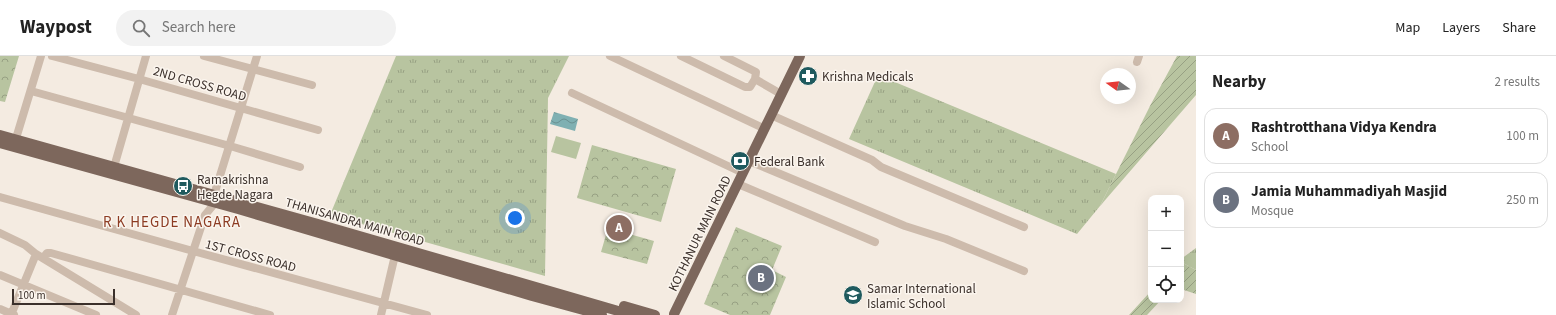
<!DOCTYPE html>
<meta charset="utf-8">
<style>
:root{--surface:#fff;--page:#f2f2f2;--text:#222;--muted:#767676;--line:#e0e0e0;--accent:#1f5a5e}
body{margin:0;font-family:"Source Sans 3",sans-serif;background:var(--page);color:var(--text)}
.controls{position:absolute;right:12px;bottom:12px;display:grid;overflow:hidden;border-radius:8px;box-shadow:0 4px 16px #0002}
.controls button{width:36px;height:36px;display:grid;place-items:center;padding:0;border:0;border-bottom:1px solid var(--line);background:var(--surface);color:var(--text);font:20px sans-serif}
.compass{position:absolute;left:1100px;top:12px;width:36px;height:36px;border-radius:50%;background:var(--surface);box-shadow:0 4px 16px #0002;rotate:285deg}
.scale{position:absolute;left:12px;bottom:10px;width:103px;box-sizing:border-box;padding-left:4px;border:2px solid #3b302b;border-top:0;font-size:11px;line-height:14px;white-space:nowrap;color:#3b302b;-webkit-text-stroke:3px #fbf5ee;paint-order:stroke}
.you{position:absolute;left:515px;top:162px;width:14px;height:14px;margin:-10px;border:3px solid #fff;border-radius:50%;background:#1a73e8;box-shadow:0 0 0 6px #1a73e833}
.badge{display:grid;place-items:center;width:26px;height:26px;border-radius:50%;background:var(--accent);color:#fff;font-size:13px;font-weight:700}
.pin{position:absolute;translate:-50% -50%;border:2px solid #fff;box-shadow:0 1px 4px #0006}
.list{margin:0;padding:0;list-style:none}
h2{display:flex;justify-content:space-between;align-items:center;height:52px;margin:0;padding:0 16px;font-size:17px}
h2 small{font-size:13px;font-weight:400;color:var(--muted)}
.list li{display:grid;grid-template-columns:26px 1fr auto;gap:12px;align-items:center;box-sizing:border-box;height:56px;margin:0 8px 8px;padding:0 8px;border:1px solid var(--line);border-radius:12px}
.list b{display:block;font-size:15px;white-space:nowrap}
.list p{margin:0;font-size:13px;white-space:nowrap;color:var(--muted)}
.list em{font-size:13px;font-style:normal;color:var(--muted)}
.icon{flex:none;width:22px;height:22px;fill:none;stroke:currentColor;stroke-width:2;stroke-linecap:round;stroke-linejoin:round}
.map{position:relative;flex:none;width:1196px;height:259px;overflow:hidden}
header{display:flex;align-items:center;gap:24px;box-sizing:border-box;height:56px;padding:0 20px;background:var(--surface);border-bottom:1px solid var(--line)}
header strong{font-size:19px}
nav{display:flex;gap:22px;margin-inline-start:auto;font-size:14px}
.search{width:280px;height:36px;background:var(--page);display:flex;align-items:center;gap:10px;box-sizing:border-box;padding:0 14px;border-radius:22px;color:var(--muted);font-size:15px}
main{display:flex}
aside{flex:1;background:var(--surface)}
.map>svg:first-child{display:block}
</style>
<header>
<strong>Waypost</strong>
<div class="search"><svg class="icon" aria-label="search" viewBox="0 0 24 24"><circle cx="10" cy="10" r="6"/><path d="M15 15l6 6"/></svg>Search here</div>
<nav><a>Map</a><a>Layers</a><a>Share</a></nav>
</header>
<main>
<div class="map">
<svg width="1196" height="259" viewBox="0 0 1196 259">
<defs>
<pattern id="grass-tufts" width="24" height="20" patternUnits="userSpaceOnUse"><rect width="24" height="20" fill="#b8c4a0"/><path d="M3 7l-1-3M5 7V3M7 7l1-3M15 17l-1-3M17 17v-4M19 17l1-3" fill="none" stroke="#97a083"/></pattern>
<pattern id="forest-crowns" width="20" height="18" patternUnits="userSpaceOnUse"><rect width="20" height="18" fill="#b8c4a0"/><path d="M2 6a3 3 0 1 1 6 0M12 15a3 3 0 1 1 6 0" fill="none" stroke="#97a083"/></pattern>
<pattern id="garden-furrows" width="10" height="10" patternUnits="userSpaceOnUse"><rect width="10" height="10" fill="#b8c4a0"/><path d="M-1 1l2-2M0 10L10 0M9 11l2-2" fill="none" stroke="#97a083"/></pattern>
<pattern id="water-waves" width="16" height="10" patternUnits="userSpaceOnUse"><rect width="16" height="10" fill="#7fb0b2"/><path d="M0 5q4-4 8 0t8 0" fill="none" stroke="#699091"/></pattern>
</defs>
<rect width="100%" height="100%" fill="#f4ebe1"/>
<!-- grass -->
<path fill="url(#grass-tufts)" d="M396,0H569L548,42L545,220L330,159Z
M878,19L1116,118L1100,150L1077,178L849,83Z
M1196,192V214L1181,206V203Z"/>
<!-- forest -->
<path fill="url(#forest-crowns)" d="M0,0H19L5,46L0,45Z
M592,89L676,113L661,166L577,142Z
M736,171L782,190L772,214L786,221L770,259H730L704,248Z
M608,172L654,185L647,208L601,196Z"/>
<!-- garden -->
<path fill="url(#garden-furrows)" d="M1177,0H1196V39L1100,150L1151,48Z
M1181,206L1196,214V238L1181,233Z
M1151,235V244H1161L1147,259H1129Z"/>
<!-- pitch -->
<path fill="#b8c4a0" d="M556,80L581,87L576,103L551,96Z"/>
<!-- water -->
<path fill="url(#water-waves)" d="M554,56L578,63L575,75L550,68Z"/>
<g fill="none" stroke-linecap="round" stroke-linejoin="round">
<!-- minor -->
<path stroke="#cdbbac" stroke-width="8" d="M52,0L139,23L318,74
M204,0L312,29
M610,0L765,73
M681,0L745,31H750L755,23L756,16L724,0
M1137,6L1139,0
M755,23L781,38
M31,35L230,90L300,111
M572,37L743,117
M771,59L872,104L881,111L1024,171
M14,89L41,0
M749,105L905,170L946,183L1024,215
M114,111L146,0
M738,128L875,186
M214,139L257,0
M0,141L193,195L427,259
M0,177L25,189L36,198L11,259
M36,198L136,259
M43,202L47,197H51L270,259
M0,219L96,259
M0,253L14,259
M172,259L205,159L215,147
M381,259L396,195"/>
<!-- major -->
<path stroke="#7d675c" stroke-width="10" d="M0,79L318,168L632,259
M0,87L238,153L532,240L602,259
M624,250L655,259
M674,258L800,0"/>
</g>
<!-- icons -->
<defs>
<g id="pharmacy-disc" transform="scale(1)"><circle r="9.5" fill="#1f5a5e" stroke="#fbf5ee"/><path d="M-2-6h4v4h4v4h-4v4h-4v-4h-4v-4h4Z" fill="#fff"/></g>
<g id="bank-disc" transform="scale(1)"><circle r="9.5" fill="#1f5a5e" stroke="#fbf5ee"/><path d="M-6-4H6V4H-6ZM0-2.3a2.3 2.3 0 1 0 0 4.6a2.3 2.3 0 1 0 0-4.6Z" fill="#fff"/></g>
<g id="bus-disc" transform="scale(1)"><circle r="9.5" fill="#1f5a5e" stroke="#fbf5ee"/><path d="M-5-6H5V4H4V6H2V4H-2V6H-4V4H-5ZM-3.5-4V0h7V-4ZM-3.5 1.2v1.5H-2V1.2ZM2 1.2v1.5H3.5V1.2Z" fill="#fff"/></g>
<g id="school-disc" transform="scale(1)"><circle r="9.5" fill="#1f5a5e" stroke="#fbf5ee"/><path d="M0-5L7-2L0 1L-7-2ZM-4 1L0 2.5L4 1V4Q0 6-4 4Z" fill="#fff"/></g>
</defs>
<g fill-rule="evenodd">
<use href="#pharmacy-disc" x="808" y="20"/>
<use href="#bank-disc" x="740" y="105"/>
<use href="#bus-disc" x="183" y="130"/>
<use href="#school-disc" x="853" y="239"/>
</g>
<g text-anchor="middle" stroke-width="3" stroke-linejoin="round" paint-order="stroke">
<!-- poi labels -->
<g font-size="13" fill="#3b302b" stroke="#fbf5ee" text-anchor="start">
<text x="822" y="25">Krishna Medicals</text>
<text x="754" y="110">Federal Bank</text>
<text x="197" y="128">Ramakrishna<tspan x="197" dy="15">Hegde Nagara</tspan></text>
<text x="867" y="237">Samar International<tspan x="867" dy="15">Islamic School</tspan></text>
</g>
<!-- street labels -->
<g font-size="13" fill="#3b302b" stroke="#fbf5ee">
<text transform="translate(200 27) rotate(16)" y="5">2ND CROSS ROAD</text>
<text transform="translate(355 165) rotate(16)" y="5">THANISANDRA MAIN ROAD</text>
<text transform="translate(699 177) rotate(-64)" y="5">KOTHANUR MAIN ROAD</text>
<text transform="translate(251 199) rotate(15)" y="5">1ST CROSS ROAD</text>
</g>
<!-- quarter labels -->
<g font-size="15" letter-spacing="1" fill="#8c3b22" stroke="#fbf5ee">
<text x="172" y="171">R K HEGDE NAGARA</text>
</g>
</g>
</svg>
<div class="controls">
<button>+</button>
<button>−</button>
<button><svg class="icon" aria-label="locate" viewBox="0 0 24 24"><circle cx="12" cy="12" r="6"/><path d="M12 2v4M12 18v4M2 12h4M18 12h4"/></svg></button>
</div>
<svg class="compass" viewBox="-18 -18 36 36"><path d="M0-13l5 13h-10z" fill="#e53935"/><path d="M0 13l5-13h-10z" fill="#767676"/></svg>
<div class="scale">100 m</div>
<div class="you"></div>
<div class="pin badge" style="left:619px;top:172px;background:#8d6e63">A</div>
<div class="pin badge" style="left:761px;top:222px;background:#6b7280">B</div>
</div>
<aside>
<h2>Nearby<small>2 results</small></h2>
<ul class="list">
<li><span class="badge" style="background:#8d6e63">A</span><div><b>Rashtrotthana Vidya Kendra</b><p>School</p></div><em>100 m</em></li>
<li><span class="badge" style="background:#6b7280">B</span><div><b>Jamia Muhammadiyah Masjid</b><p>Mosque</p></div><em>250 m</em></li>
</ul>
</aside>
</main>
